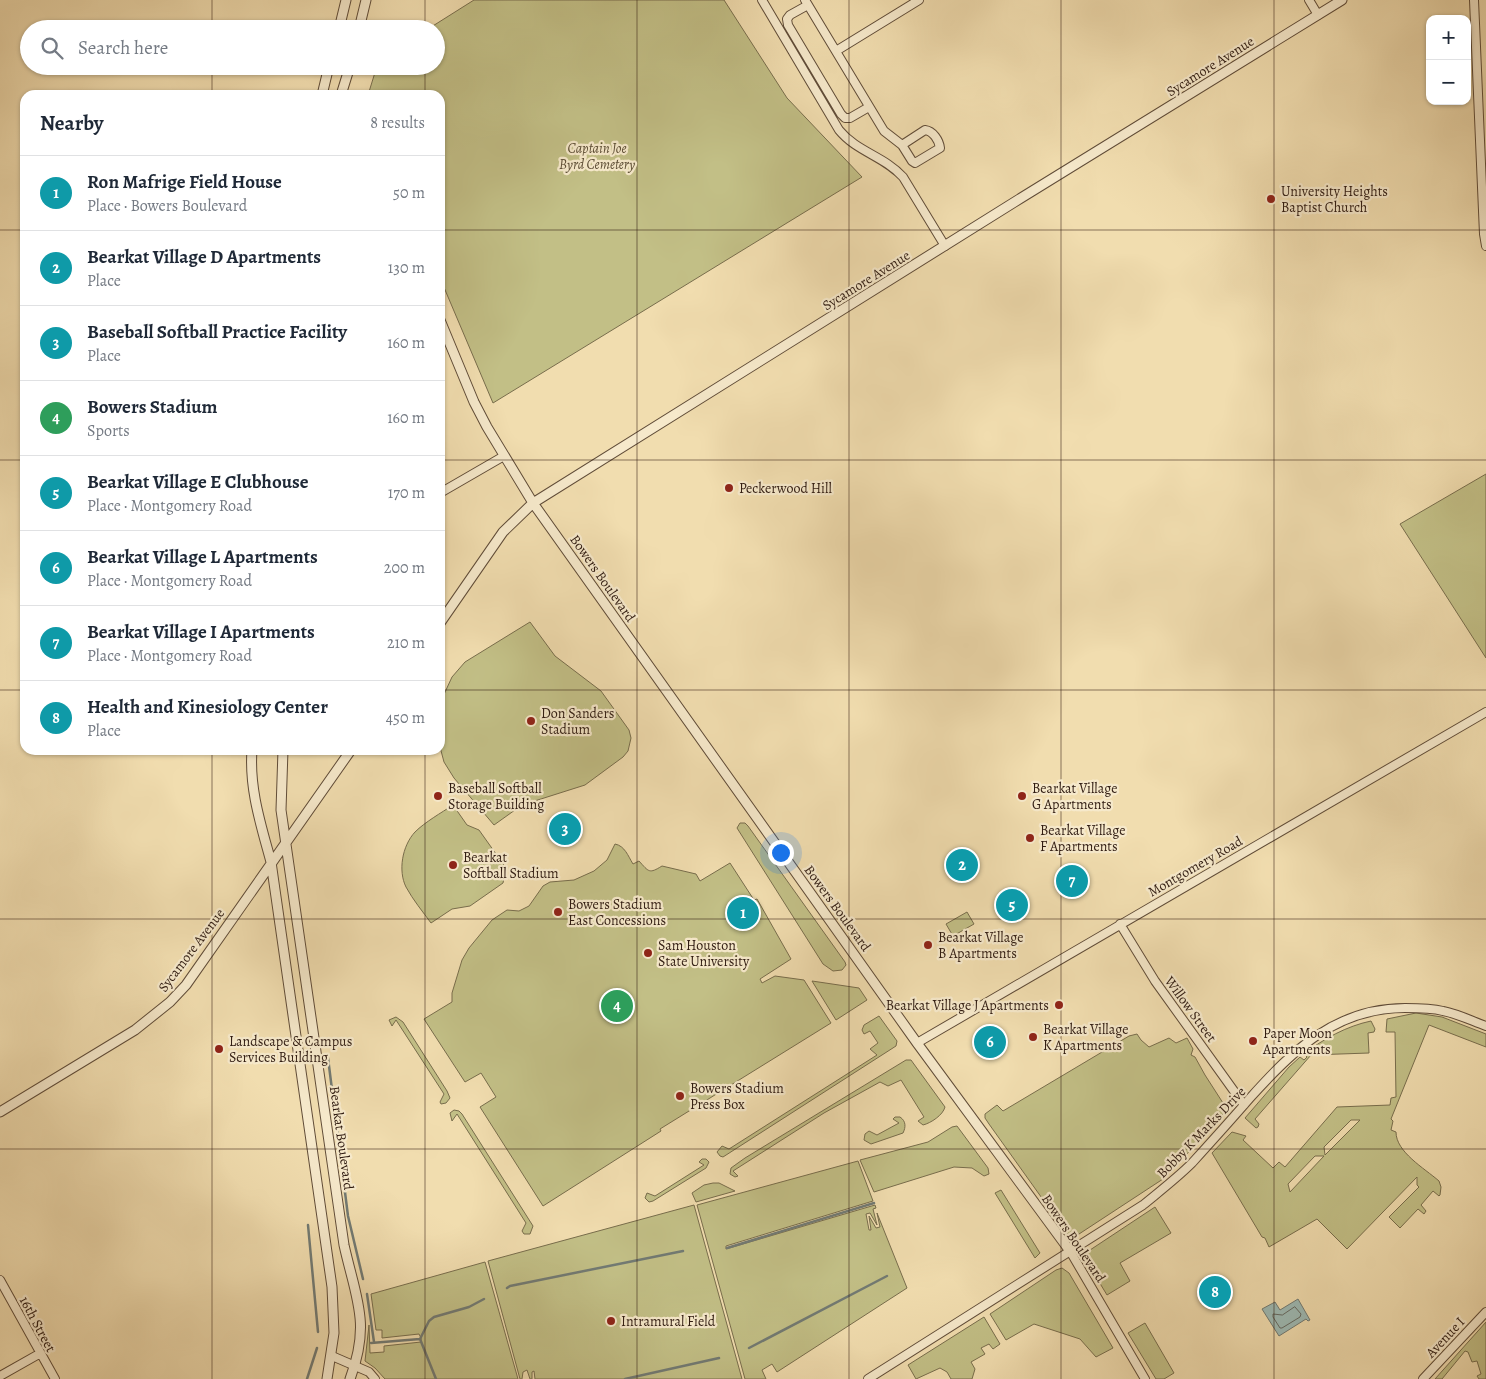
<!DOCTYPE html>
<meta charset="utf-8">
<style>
:root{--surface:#fff;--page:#f2f2f3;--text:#1f2937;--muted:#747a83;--line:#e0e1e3;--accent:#111827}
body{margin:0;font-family:Alegreya,serif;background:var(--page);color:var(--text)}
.controls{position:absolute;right:15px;top:15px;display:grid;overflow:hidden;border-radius:10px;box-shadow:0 1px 4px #0004}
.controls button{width:45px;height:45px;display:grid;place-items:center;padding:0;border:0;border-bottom:1px solid var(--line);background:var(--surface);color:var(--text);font:25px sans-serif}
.you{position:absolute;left:780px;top:852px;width:18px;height:18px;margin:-12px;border:4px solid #fff;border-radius:50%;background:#1a73e8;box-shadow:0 0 0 8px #1a73e833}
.badge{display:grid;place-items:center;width:32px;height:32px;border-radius:50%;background:var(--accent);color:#fff;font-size:16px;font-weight:700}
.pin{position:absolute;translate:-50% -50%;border:2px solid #fff;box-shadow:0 1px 5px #0006}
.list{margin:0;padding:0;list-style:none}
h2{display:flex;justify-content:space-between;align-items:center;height:65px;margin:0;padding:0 20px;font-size:21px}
h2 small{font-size:16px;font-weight:400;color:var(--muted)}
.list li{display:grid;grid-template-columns:32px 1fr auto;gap:15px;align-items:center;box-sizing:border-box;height:75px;padding:0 20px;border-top:1px solid var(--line)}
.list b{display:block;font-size:19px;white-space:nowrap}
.list p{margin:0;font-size:16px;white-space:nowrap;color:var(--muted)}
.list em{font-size:16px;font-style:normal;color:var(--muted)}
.icon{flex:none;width:28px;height:28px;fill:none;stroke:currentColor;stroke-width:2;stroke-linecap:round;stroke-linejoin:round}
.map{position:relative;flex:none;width:1486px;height:1379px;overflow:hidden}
.search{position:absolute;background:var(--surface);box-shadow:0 1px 4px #0004;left:20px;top:20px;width:425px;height:55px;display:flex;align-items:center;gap:12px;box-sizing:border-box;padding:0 18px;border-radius:28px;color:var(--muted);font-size:19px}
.panel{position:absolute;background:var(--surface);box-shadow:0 1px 4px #0004;left:20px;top:90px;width:425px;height:665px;border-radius:15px}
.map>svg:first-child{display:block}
</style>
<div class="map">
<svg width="1486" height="1379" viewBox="0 0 1486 1379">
<rect width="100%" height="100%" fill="#f1ddaf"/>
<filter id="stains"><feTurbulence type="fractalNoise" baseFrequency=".004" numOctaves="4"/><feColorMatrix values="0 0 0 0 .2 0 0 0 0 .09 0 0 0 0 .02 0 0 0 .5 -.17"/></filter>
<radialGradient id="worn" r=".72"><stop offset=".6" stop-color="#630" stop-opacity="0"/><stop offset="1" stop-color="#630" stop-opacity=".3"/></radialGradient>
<!-- green -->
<path fill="#c2bf86" stroke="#786d4c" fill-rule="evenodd" d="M474,0H724L787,98L862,177L493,403L440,278V95H368L377,66H436V29H428Z
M1486,474V658L1400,524Z
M530,622L555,656L601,691L629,730L631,738L628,751L623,757L585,785L522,805L494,825L454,778L444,762L440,747V703L452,677L465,662Z
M453,805L467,825L479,830L506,868L503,883L470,906L452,909L431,923C423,912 413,900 406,887C398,871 402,846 415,832C425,822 441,813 453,805Z
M740,823H745L748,826L845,962L846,965L842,970L833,971L823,964L737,828Z
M615,844C625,846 628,856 633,864L639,861C649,872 649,874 662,866L696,874L700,881L730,863L754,900L757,899L791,959L760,979L762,983L775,976L804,980L831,1023L660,1129L661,1131L543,1206L480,1107L496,1097L481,1073L465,1082L424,1019L452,1002V993L462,960L469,948L492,920L507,910L519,911L529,906L543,886L550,882L574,880L594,871L607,860Z
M967,912L974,924L953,936L946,924Z
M812,981L859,988L867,1000L836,1020Z
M1416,1013L1442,1017L1486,1034V1047L1429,1025L1391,1119L1393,1121L1391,1130L1396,1132C1396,1152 1424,1168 1439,1181L1441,1187L1440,1195L1439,1196L1433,1191L1421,1205L1426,1211L1424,1214L1418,1209L1400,1228L1389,1217L1419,1187L1417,1185V1177L1347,1249L1317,1219L1269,1247L1265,1238L1262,1237L1212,1153L1232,1132L1246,1136L1243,1140L1273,1168L1279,1162L1285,1167L1337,1107L1390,1105L1391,1098L1396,1097L1395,1032H1386L1387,1019ZM1351,1120H1360L1325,1155L1324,1147ZM1315,1156H1324L1290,1192L1288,1184Z
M879,1016L897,1041L896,1046L723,1157L720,1156L717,1152L722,1146L729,1149L877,1055L870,1049L878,1043L870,1031L864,1034L862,1030L864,1025Z
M396,1017L403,1022L447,1091L450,1098L446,1103L441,1104L440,1102L444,1094L396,1020L392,1026L389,1020Z
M1371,1021L1375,1029L1374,1032L1368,1033L1369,1053L1311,1055L1255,1119L1259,1124L1258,1127L1256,1128L1245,1118L1289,1067L1300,1057L1304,1060L1307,1057L1304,1054C1323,1039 1347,1026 1371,1021Z
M1137,1034L1141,1040L1149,1047L1169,1038L1176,1043L1187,1038L1193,1049L1191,1055L1195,1057L1205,1075L1223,1103L1231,1100L1233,1103L1177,1165L1163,1179L1076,1236H1069L989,1124L985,1118V1114L997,1105L1003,1111L1129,1036Z
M906,1060H911L945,1107C943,1115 931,1123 923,1125L918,1121L924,1117L901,1080L888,1086L880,1082L824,1113L733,1171L738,1176L735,1177L730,1174L731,1168L745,1158Z
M454,1110L459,1111L462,1114L533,1226L530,1234H524L522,1231L526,1223L457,1114L452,1121L450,1113Z
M895,1117H900C906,1121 906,1127 903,1133L871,1144L864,1140L865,1134L869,1131L877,1135L899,1123L893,1119Z
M957,1126L988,1168L989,1174L984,1176L972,1168L954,1167L874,1192L860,1160L928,1142L952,1127Z
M702,1159H706L709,1162L706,1168L653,1201L649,1202L645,1198L647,1193L655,1196L704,1165L699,1162Z
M858,1161L873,1201L726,1246V1249L875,1205L876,1208L873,1209L877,1225L870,1213L866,1214L869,1230H871L869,1216L876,1228L880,1227L877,1213L907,1288L777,1372L772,1364L762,1370L766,1379H745L697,1205Z
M713,1183H719L735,1191L696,1202L692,1193L704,1185Z
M1001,1190L1040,1253L1035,1258L995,1193Z
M694,1205L742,1379H535L534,1371L532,1372V1379H530L527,1370L523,1372L522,1379H520L488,1261Z
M1155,1207L1171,1233L1120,1263L1130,1281L1107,1295L1084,1257V1254Z
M485,1262L518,1379H385L375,1368L365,1361L369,1325L370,1353L384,1352V1346L421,1342V1338L419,1334L382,1338V1330H376L371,1294Z
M1062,1268L1069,1273L1113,1348L1096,1357L1080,1339L1034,1324L1006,1340L990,1314L1056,1270Z
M984,1317L1000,1344L993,1349L989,1344L981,1348L985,1354L971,1362L975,1369L972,1379H951L947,1372L940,1368L916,1379L908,1365Z
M1486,1322V1379H1479L1477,1376L1481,1374L1477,1361L1472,1362L1468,1352L1465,1351L1442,1379H1435Z
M1145,1323L1174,1373L1164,1379H1156L1128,1333Z"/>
<!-- water -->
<path fill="#9ebab4" stroke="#727a73" d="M1298,1299L1310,1320L1308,1321L1306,1319L1279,1336L1262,1309L1275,1302L1280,1310Z"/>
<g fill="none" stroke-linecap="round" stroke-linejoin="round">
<!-- shore -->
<path stroke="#666a62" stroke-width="1" d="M1295,1307L1301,1314L1300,1317L1282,1328H1280L1273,1317V1314L1282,1315Z"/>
<!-- stream -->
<path stroke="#727a73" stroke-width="2.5" d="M328,1058L348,1216L363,1279
M308,1225L318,1332
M727,1248L874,1203
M507,1288L510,1286L683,1251
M367,1294L374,1342
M371,1343L420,1339
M749,1348L887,1276
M307,1379L317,1348
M436,1379L420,1339L429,1321L434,1317L469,1307L484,1299
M625,1379L719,1358"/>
<!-- minor casing -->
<g stroke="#604c38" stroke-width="10">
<path id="minor" d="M762,0L839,130C857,152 884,156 903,177L945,246
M805,0L884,131L902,145L912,161L915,163L940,148C939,140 933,131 925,130L902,145
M1309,0L1318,15
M1474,0L1484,234L1486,246
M808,5L790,15L787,19L788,25L841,114L845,118H850L869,107
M836,51L919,0
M440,493L504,456
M1120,924L1155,981L1244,1105
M917,1043L1486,712
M1070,1251L1145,1379
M0,1280L55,1379
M332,1356L369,1372L375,1379
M0,1376L39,1354
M868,1379L1143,1205C1160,1191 1177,1178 1192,1163C1212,1141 1231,1120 1250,1098C1293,1050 1336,1008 1405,1008C1418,1008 1431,1008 1443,1011C1458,1014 1472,1021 1486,1026
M1423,1379L1486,1312"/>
</g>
<!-- tertiary casing -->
<g stroke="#604c38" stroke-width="11">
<path id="tertiary" d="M339,29L346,0
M359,29L366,0
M322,95L329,66
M341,95L350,66
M440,320L474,402L487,427L533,503L917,1043L1070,1251
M440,623L503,532L533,503L1021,198L1342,0
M252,750C249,789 261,825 271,862L332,1287L334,1333L327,1379
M283,750L281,810L344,1245C356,1299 371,1323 350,1379
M0,1112L135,1030L170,1002L186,985L351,750"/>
</g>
<!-- minor -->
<use href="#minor" stroke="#f6e9cb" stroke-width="8"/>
<!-- tertiary -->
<use href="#tertiary" stroke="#f6e9cb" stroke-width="9"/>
</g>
<!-- grid -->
<path fill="none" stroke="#2f1b11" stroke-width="1" stroke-opacity="0.55" d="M212,0V29M425,0V29M637,0V1379M849,0V1379M1061,0V1379M1274,0V1379M212,66V95M425,66V95M0,230H25M440,230H1486M0,460H25M440,460H1486M0,690H25M440,690H1486M212,750V1379M425,750V1379M0,919H1486M0,1149H1486"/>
<!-- markers -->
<g fill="#8f2418" stroke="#f6e9cb" stroke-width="2">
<circle cx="1271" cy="199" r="5"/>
<circle cx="729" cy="488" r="5"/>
<circle cx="531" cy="721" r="5"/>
<circle cx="438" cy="796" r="5"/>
<circle cx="1022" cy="796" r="5"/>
<circle cx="1030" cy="838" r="5"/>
<circle cx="453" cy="865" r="5"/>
<circle cx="558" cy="912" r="5"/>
<circle cx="928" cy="945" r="5"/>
<circle cx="648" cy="953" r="5"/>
<circle cx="1059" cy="1005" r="5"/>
<circle cx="1033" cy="1037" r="5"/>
<circle cx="1253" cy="1041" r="5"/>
<circle cx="219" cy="1049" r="5"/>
<circle cx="680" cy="1096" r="5"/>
<circle cx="611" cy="1321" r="5"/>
</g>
<g text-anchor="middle" stroke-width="4.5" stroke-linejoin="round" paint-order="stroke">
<!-- street labels -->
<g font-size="14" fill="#2f1b11" stroke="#f6e9cb">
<text transform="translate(1210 66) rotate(-32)" y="5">Sycamore Avenue</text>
<text transform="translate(866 280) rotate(-32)" y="5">Sycamore Avenue</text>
<text transform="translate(603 578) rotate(55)" y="5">Bowers Boulevard</text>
<text transform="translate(1195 866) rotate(-30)" y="5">Montgomery Road</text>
<text transform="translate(838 908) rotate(54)" y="5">Bowers Boulevard</text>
<text transform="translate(191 950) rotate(-53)" y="5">Sycamore Avenue</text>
<text transform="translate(1191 1009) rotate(54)" y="5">Willow Street</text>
<text transform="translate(1201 1132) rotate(-46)" y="5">Bobby K Marks Drive</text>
<text transform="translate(342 1138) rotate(82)" y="5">Bearkat Boulevard</text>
<text transform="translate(1074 1238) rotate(56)" y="5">Bowers Boulevard</text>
<text transform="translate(38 1324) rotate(62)" y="5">16th Street</text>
<text transform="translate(1445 1337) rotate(-47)" y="5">Avenue I</text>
</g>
<!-- park labels -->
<g font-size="14" font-style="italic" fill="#5b4c34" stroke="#f6e9cb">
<text x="597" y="153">Captain Joe<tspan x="597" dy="16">Byrd Cemetery</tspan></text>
</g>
<!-- poi labels -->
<g font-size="14" fill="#2f1b11" stroke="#f6e9cb" text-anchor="start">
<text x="1281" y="196">University Heights<tspan x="1281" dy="16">Baptist Church</tspan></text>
<text x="739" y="493">Peckerwood Hill</text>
<text x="541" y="718">Don Sanders<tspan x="541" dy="16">Stadium</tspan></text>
<text x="448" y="793">Baseball Softball<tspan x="448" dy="16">Storage Building</tspan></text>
<text x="1032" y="793">Bearkat Village<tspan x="1032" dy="16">G Apartments</tspan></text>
<text x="1040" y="835">Bearkat Village<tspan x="1040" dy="16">F Apartments</tspan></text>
<text x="463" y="862">Bearkat<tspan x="463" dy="16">Softball Stadium</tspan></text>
<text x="568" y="909">Bowers Stadium<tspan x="568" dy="16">East Concessions</tspan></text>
<text x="938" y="942">Bearkat Village<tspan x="938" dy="16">B Apartments</tspan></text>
<text x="658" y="950">Sam Houston<tspan x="658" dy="16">State University</tspan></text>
<text x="1049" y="1010" text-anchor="end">Bearkat Village J Apartments</text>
<text x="1043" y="1034">Bearkat Village<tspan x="1043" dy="16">K Apartments</tspan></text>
<text x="1263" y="1038">Paper Moon<tspan x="1263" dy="16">Apartments</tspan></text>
<text x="229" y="1046">Landscape &amp; Campus<tspan x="229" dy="16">Services Building</tspan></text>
<text x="690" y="1093">Bowers Stadium<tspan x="690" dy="16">Press Box</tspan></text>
<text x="621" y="1326">Intramural Field</text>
</g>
</g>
<rect width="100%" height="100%" filter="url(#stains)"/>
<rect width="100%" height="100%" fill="url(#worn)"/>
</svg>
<div class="controls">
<button>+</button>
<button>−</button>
</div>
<div class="you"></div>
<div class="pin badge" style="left:743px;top:913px;background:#0f9aa8">1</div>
<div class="pin badge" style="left:962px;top:865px;background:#0f9aa8">2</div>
<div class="pin badge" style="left:565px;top:829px;background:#0f9aa8">3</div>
<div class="pin badge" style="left:617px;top:1006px;background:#2e9e5b">4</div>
<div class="pin badge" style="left:1012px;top:905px;background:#0f9aa8">5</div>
<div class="pin badge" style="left:990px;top:1042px;background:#0f9aa8">6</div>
<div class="pin badge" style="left:1072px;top:881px;background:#0f9aa8">7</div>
<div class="pin badge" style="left:1215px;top:1292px;background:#0f9aa8">8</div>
<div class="search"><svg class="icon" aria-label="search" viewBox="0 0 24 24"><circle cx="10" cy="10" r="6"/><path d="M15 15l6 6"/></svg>Search here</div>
<section class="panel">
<h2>Nearby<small>8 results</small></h2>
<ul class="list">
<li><span class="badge" style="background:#0f9aa8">1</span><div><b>Ron Mafrige Field House</b><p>Place · Bowers Boulevard</p></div><em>50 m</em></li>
<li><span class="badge" style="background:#0f9aa8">2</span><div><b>Bearkat Village D Apartments</b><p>Place</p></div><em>130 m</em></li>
<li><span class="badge" style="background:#0f9aa8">3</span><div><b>Baseball Softball Practice Facility</b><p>Place</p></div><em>160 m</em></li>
<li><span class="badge" style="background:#2e9e5b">4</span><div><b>Bowers Stadium</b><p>Sports</p></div><em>160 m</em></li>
<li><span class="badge" style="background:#0f9aa8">5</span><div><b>Bearkat Village E Clubhouse</b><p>Place · Montgomery Road</p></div><em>170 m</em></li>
<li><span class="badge" style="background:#0f9aa8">6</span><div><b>Bearkat Village L Apartments</b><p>Place · Montgomery Road</p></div><em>200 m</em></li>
<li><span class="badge" style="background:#0f9aa8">7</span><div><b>Bearkat Village I Apartments</b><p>Place · Montgomery Road</p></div><em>210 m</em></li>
<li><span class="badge" style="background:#0f9aa8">8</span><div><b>Health and Kinesiology Center</b><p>Place</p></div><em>450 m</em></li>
</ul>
</section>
</div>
